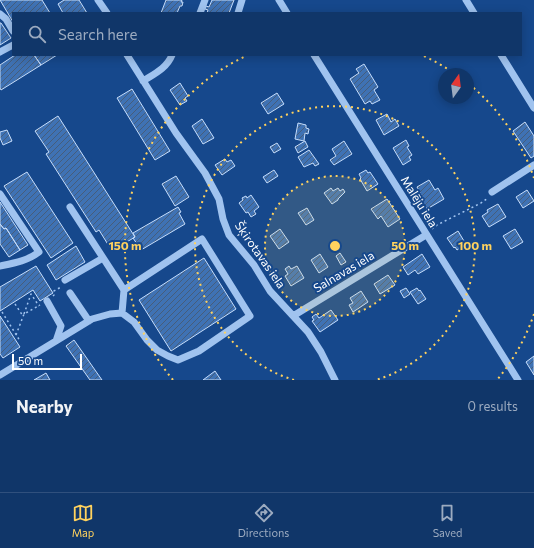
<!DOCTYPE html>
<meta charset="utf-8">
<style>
:root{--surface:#103669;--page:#193e6f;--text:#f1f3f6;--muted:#9cabc0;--line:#30507d;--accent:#ffd25e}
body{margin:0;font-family:Commissioner,sans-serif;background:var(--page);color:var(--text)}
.compass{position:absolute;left:438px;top:68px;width:36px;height:36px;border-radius:50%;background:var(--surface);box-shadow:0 2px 10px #0003;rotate:14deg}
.scale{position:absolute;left:12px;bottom:10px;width:70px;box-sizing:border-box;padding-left:4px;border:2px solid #fff;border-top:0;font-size:11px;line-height:14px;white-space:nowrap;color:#fff;-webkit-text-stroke:3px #16488c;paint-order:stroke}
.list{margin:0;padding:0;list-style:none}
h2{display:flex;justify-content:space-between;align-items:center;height:52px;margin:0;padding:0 16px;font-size:17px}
h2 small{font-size:13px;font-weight:400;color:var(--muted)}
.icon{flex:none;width:22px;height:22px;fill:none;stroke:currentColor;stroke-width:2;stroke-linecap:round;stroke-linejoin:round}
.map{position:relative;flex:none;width:534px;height:380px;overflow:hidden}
.search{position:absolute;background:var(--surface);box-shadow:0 2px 10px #0003;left:12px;right:12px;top:12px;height:44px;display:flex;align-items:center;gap:10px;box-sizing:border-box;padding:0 14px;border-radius:0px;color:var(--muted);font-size:15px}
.sheet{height:112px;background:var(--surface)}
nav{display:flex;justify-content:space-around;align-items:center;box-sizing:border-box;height:56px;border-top:1px solid var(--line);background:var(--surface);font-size:11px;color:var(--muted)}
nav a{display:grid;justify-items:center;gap:2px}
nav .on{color:var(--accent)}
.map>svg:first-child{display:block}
</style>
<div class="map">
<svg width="534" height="380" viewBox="0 0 534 380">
<defs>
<pattern id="building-hatch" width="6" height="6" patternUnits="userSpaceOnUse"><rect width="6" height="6" fill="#3f72b4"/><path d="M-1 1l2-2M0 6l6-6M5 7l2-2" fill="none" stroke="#465d7b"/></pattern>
</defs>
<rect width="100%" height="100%" fill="#16488c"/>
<!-- building -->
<path fill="url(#building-hatch)" stroke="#c6ddfb" d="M0,0H42L50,13H13V22Z
M64,0H79L87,13H63L58,4Z
M166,0H182L181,2H183L182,6H180L177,13H161Z
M212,0H234L229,13H207L208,10L205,9L206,6L209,7Z
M0,23H1L11,38L0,45Z
M15,55H34L41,65L1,90L0,88V65Z
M34,55H57L41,65Z
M364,64L378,87L374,90L380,100L372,104L370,101L365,104L350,79L359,73L356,69Z
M180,83L188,96L185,98L187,101L180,105L170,90Z
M132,89L170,151L155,160L117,98Z
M277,93L284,104L268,114L261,103Z
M387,114L391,122L395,119L399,126L384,135L376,120Z
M58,116L135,237L112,251L99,230L96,232L46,154L49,152L35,131Z
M202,119L214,138L203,144L192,126Z
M525,122L534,136V156L531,158L513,131Z
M298,123L306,125V128L309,129L308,134L305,133L304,141L295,139Z
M7,130L12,141L3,145L0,138V132Z
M406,140L409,146L407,147L412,155L409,157L411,160L403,165L393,148Z
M305,141L308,147L298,153L295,147Z
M344,141L352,154L334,165L330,160L336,156L332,149Z
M277,143L281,149L274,153L270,147Z
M309,150L319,164L315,166L313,163L304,167L298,157Z
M225,159L227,162L231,160L235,166L222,175L215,165Z
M274,170L278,176L267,183L263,177Z
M366,170L368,173L370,172L378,184L367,191L360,179L361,178L359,174Z
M27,172L73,243L51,258L4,186Z
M176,176L189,197L175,206L162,184Z
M429,180L435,190L438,188L444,199L427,209L422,201L424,200L417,187Z
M331,188L333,191L338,188L340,191L343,189L345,192L338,199V200L332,204L324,193Z
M527,190L534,201L523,208L516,197Z
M251,195L259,207L254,211L256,214L251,217L248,212L246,213L239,203L243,200L242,198L246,196L247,198Z
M387,199L400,219L388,227L381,216L378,219L371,209Z
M0,202L28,245L20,250L6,228L4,229L0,224Z
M498,204L506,217L489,227L482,216L488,212L487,210Z
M178,207L181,212L179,213L185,224L141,250L133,238L135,237L133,233Z
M307,208L314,220L306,225L298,213Z
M0,224L4,229L6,228L20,250L9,257L0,244Z
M280,229L289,242L279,249L270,236Z
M515,229L523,242L511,249L503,236Z
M458,231L464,241L461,243L463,246L457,250L455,247L454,248L447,238Z
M76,246L85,262L56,280L47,265Z
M340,253L346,262L341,265L336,256Z
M320,254L328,267L319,273L311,260Z
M422,254L430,267L418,274L415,270L408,275L403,267Z
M204,258L236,309L171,351L139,300Z
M36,266L53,293L40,301L33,290L0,311V287Z
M289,266L291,269L297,266L304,278L291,286L285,276L288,274L285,269Z
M388,275L395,285L380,294L374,284Z
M406,288L410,294L404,298L400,291Z
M417,288L419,291L420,290L426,299L418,304L410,292Z
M361,291L368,302L353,312L349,305L353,303L350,298Z
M331,310L338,320L320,332L312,321L314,320L312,317L316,314L319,318Z
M0,316L20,347L3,358L0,354Z
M74,340L102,380H90L66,346Z
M534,356V375L526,362Z
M215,371L221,380H203Z
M46,373L50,380H34Z"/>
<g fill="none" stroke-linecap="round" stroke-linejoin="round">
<!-- path -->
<path stroke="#a0c3ef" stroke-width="1.5" stroke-dasharray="2 3" stroke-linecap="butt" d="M432,229L437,225L481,203L488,198
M53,296L54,295V291L61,287
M15,304L23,316
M2,312L20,341
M24,314L31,294L39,306
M16,335L24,314L40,305"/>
<!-- minor -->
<path stroke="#a0c3ef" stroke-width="7" d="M98,0L107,13
M279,0L287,13
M466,0L474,13
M200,13L205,0
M238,13L242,0
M0,14L6,19L13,31
M0,52L13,45
M127,55L176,133L205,173L219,199L223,219L229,235L254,265L270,291L308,332L321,352L335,380
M314,55L518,380
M501,55L534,108
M143,81C154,74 167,68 172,55
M492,192L534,165
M0,194L39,252C27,261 15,263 0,266
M70,207L124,290
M65,280L103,258
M70,293L89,321
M47,301L61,326L56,341
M293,316L426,235
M0,375L92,319L110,314L122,313L134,322L147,340L157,350L168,356L178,360L199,351L250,316L202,239L124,290L122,313"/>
</g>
<!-- distance rings -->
<circle cx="335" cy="246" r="70" fill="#ffd25e" fill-opacity=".12"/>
<g fill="none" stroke="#ffd25e" stroke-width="2" stroke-dasharray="2 4">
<circle cx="335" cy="246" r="70"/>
<path d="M294 380A140 140 0 1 1 376 380"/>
<path d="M534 314A210 210 0 0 1 497 380M173 380A210 210 0 0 1 246 56M424 56A210 210 0 0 1 455 74M469 84A210 210 0 0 1 534 178"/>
</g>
<g text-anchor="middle" stroke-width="4" stroke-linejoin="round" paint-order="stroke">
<!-- street labels -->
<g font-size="12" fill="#fff" stroke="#16488c">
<text transform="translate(419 202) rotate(58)" y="4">Malēju iela</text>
<text transform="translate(260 255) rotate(55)" y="4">Šķirotavas iela</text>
<text transform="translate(344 272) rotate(-31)" y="4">Salnavas iela</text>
</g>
</g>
<circle cx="335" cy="246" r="6" fill="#ffd25e" stroke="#16488c" stroke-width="2"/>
<g font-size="12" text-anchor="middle" font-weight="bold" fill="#ffd25e" stroke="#16488c" stroke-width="4" stroke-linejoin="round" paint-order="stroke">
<text x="405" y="250">50 m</text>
<text x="475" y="250">100 m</text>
<text x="125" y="250">150 m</text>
</g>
</svg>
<svg class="compass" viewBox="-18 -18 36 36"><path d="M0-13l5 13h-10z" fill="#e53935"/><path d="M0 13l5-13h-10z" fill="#9cabc0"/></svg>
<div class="scale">50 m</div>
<div class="search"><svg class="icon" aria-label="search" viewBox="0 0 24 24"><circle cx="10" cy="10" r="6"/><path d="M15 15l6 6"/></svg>Search here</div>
</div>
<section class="sheet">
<h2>Nearby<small>0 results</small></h2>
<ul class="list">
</ul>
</section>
<nav>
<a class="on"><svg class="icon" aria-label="map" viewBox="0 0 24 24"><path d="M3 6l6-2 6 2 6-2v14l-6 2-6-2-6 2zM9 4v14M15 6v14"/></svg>Map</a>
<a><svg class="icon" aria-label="directions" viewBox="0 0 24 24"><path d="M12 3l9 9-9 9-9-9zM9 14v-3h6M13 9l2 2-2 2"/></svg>Directions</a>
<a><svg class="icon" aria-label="saved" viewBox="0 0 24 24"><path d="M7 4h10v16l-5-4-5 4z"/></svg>Saved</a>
</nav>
